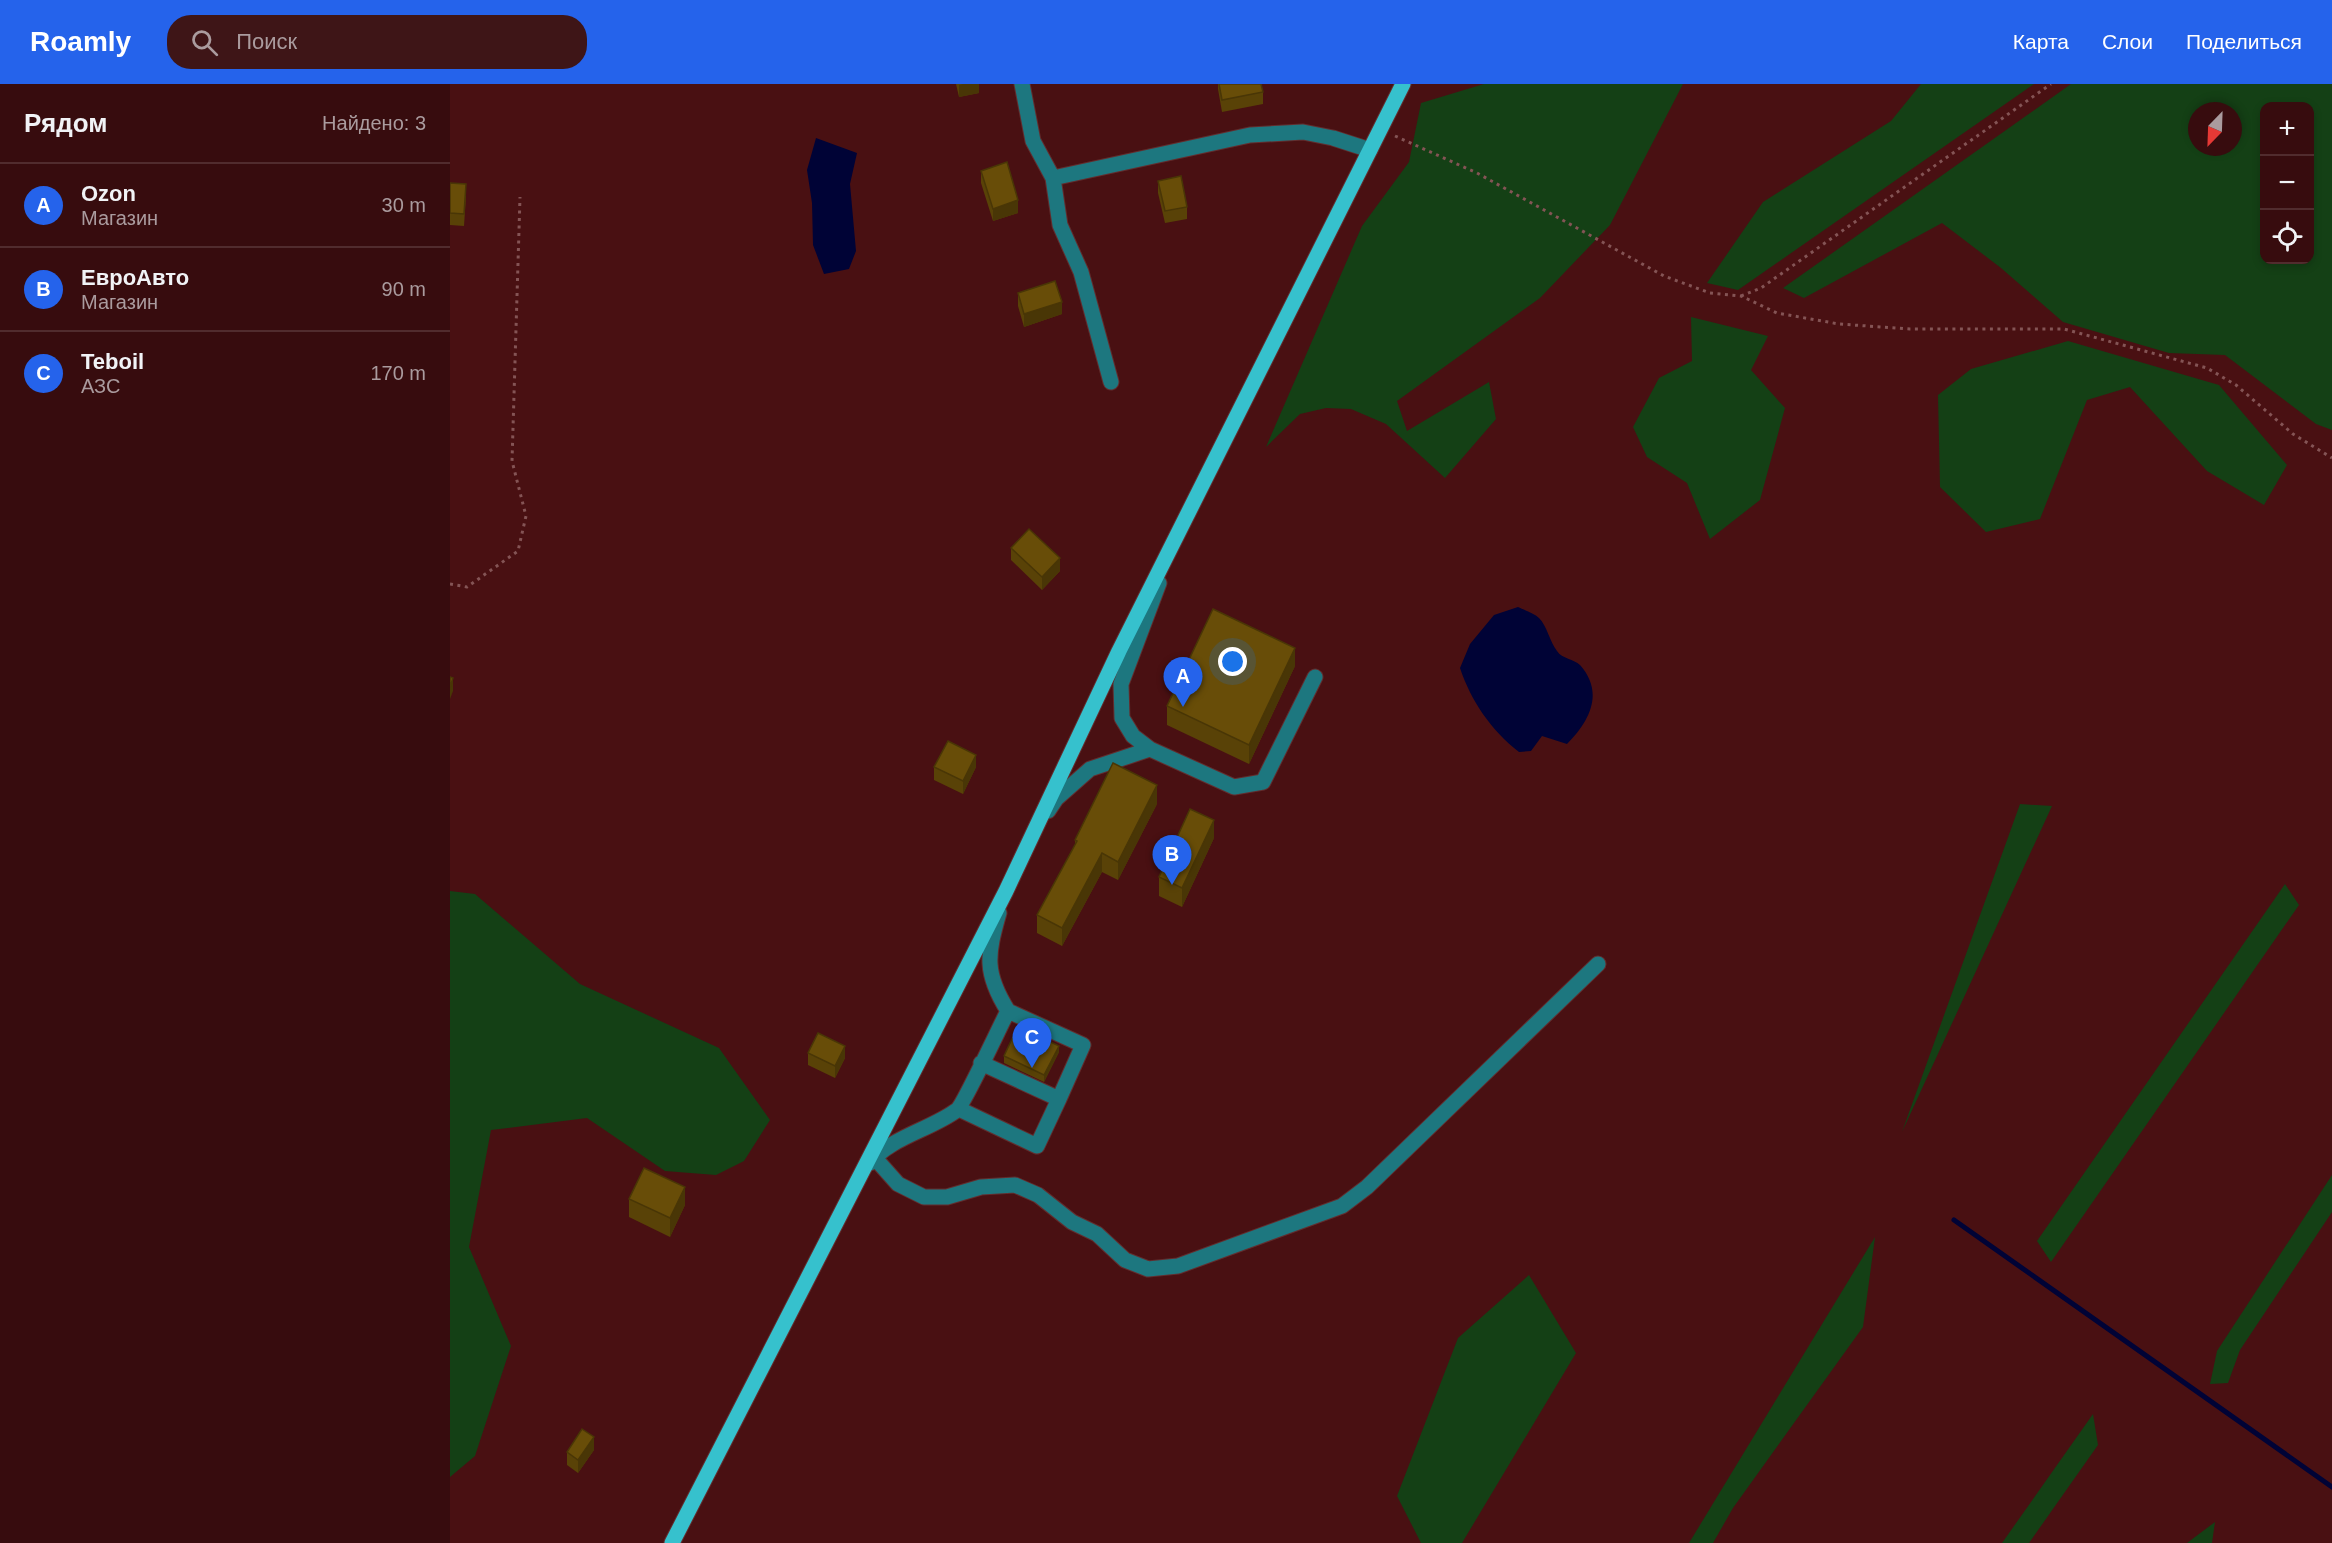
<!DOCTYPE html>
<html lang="ru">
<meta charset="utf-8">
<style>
:root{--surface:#370c0e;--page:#3e1517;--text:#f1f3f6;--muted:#aa9b9e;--line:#512c2e;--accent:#2563eb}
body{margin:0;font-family:Helvetica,sans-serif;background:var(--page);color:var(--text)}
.controls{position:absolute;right:18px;top:18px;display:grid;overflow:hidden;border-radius:12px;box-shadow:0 3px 9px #0003}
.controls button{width:54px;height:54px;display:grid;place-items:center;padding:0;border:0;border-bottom:2px solid var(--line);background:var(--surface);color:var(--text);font:30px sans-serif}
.compass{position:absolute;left:1738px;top:18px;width:54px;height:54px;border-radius:50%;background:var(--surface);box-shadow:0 3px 9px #0003;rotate:203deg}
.you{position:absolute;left:783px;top:578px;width:21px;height:21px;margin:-15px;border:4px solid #fff;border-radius:50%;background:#1a73e8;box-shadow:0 0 0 9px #1a73e833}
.badge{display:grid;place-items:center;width:39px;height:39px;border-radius:50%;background:var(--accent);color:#fff;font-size:20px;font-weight:700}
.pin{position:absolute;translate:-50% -50px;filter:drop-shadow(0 2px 3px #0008)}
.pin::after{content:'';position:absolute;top:32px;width:21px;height:18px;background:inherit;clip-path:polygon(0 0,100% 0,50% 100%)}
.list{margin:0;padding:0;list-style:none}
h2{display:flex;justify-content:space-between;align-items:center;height:78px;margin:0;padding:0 24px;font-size:26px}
h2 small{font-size:20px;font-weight:400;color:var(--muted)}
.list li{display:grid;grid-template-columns:39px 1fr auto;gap:18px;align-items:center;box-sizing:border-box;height:84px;padding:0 24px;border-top:2px solid var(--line)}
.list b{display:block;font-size:22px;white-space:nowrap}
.list p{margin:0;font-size:20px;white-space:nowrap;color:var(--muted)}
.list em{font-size:20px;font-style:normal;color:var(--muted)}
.icon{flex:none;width:33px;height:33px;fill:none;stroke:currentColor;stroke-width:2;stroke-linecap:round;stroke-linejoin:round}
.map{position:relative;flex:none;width:1882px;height:1459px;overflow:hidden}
header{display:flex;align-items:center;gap:36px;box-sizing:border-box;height:84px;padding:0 30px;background:var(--accent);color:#fff}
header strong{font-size:28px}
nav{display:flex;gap:33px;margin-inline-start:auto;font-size:21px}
.search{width:420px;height:54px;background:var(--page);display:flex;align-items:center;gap:15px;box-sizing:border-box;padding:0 21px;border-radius:24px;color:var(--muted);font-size:22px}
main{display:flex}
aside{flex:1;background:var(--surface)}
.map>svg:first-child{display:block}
</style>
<header>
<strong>Roamly</strong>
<div class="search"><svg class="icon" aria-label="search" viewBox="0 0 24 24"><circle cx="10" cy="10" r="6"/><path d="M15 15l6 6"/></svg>Поиск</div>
<nav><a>Карта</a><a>Слои</a><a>Поделиться</a></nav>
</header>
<main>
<aside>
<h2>Рядом<small>Найдено: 3</small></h2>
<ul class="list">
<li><span class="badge">A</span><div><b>Ozon</b><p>Магазин</p></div><em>30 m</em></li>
<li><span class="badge">B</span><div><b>ЕвроАвто</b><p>Магазин</p></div><em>90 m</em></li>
<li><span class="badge">C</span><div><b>Teboil</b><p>АЗС</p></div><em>170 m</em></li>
</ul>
</aside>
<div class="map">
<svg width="1882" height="1459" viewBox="0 0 1882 1459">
<rect width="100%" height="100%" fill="#491012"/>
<!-- green -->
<path fill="#144015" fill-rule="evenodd" d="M1034,0H1233L1160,141L1090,214L947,317L957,347L1039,298L1046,335L995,394L936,340L901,325L876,324L850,330L816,363L912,142L959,78L971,19Z
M1471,0H1584L1288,206L1257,199L1313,118L1441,37Z
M1621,0H1882V346L1866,340L1775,271L1719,269L1613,238L1551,184L1492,139L1354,214L1333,204ZM1814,22H1860V176H1814ZM1747,27H1783V63H1747Z
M1241,233L1318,252L1301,286L1335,324L1310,416L1260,455L1237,399L1197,373L1183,343L1209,294L1242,277Z
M1618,257L1769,301L1837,381L1814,421L1757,387L1680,303L1637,316L1590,435L1536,448L1490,403L1488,311L1521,285Z
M1570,720L1602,722L1452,1048Z
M1835,800L1849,821L1601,1178L1587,1157Z
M0,807L25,810L130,900L269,964L320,1036L294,1077L266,1091L215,1087L137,1034L41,1046L19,1163L61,1262L25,1372L0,1393Z
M1882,1091V1128L1790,1266L1778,1299L1760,1300L1767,1267Z
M1425,1153L1413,1243L1283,1424L1263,1459H1239Z
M1079,1191L1126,1269L1012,1459H971L947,1412L1008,1254Z
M1643,1330L1648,1361L1579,1459H1552Z
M1765,1438L1762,1459H1737Z"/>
<!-- water -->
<path fill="#000336" d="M366,54L407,69L400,100L406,167L399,185L374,190L363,161L362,119L357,86Z
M1068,523C1074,526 1084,529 1089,534C1097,542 1100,558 1107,567C1112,575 1124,575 1130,581C1155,609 1139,638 1117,660L1092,652L1081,667L1069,668C1041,646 1021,617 1010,584L1020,560L1044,531Z"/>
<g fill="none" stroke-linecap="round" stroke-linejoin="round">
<!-- stream -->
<path stroke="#000336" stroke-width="5" d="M1504,1136L1882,1403"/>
<!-- minor casing -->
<g stroke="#622d2e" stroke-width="17">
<path id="minor" d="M572,0L583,57L603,94L610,141L631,188L661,298
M603,94L800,51L853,48L883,54L920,66
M709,499L671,600L672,634L683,652L700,665L784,703L813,698L865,593
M598,727L606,715L640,685L700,665
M558,927L633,961L609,1015
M509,1025L587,1062L609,1015L531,979
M424,1073L448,1100L474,1113H497L531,1103L565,1101L588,1111L622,1138L647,1150L675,1176L698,1185L728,1182L892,1122L917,1103L1148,880
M420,1079C439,1054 482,1045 507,1026C514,1020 550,942 558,927C534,889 537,871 549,829"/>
</g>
<!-- major casing -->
<g stroke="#622d2e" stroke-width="17">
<path id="major" d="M222,1459L556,807L669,567L953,0"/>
</g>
<!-- path -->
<path stroke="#845455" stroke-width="3" stroke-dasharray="3 4.5" stroke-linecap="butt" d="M945,52L1027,89L1214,192L1260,209L1291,212L1327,229L1389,240L1460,245H1614L1757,284L1786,301L1843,350L1882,374
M1291,212L1311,204L1601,0
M0,500L17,503L68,467L76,432L62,377L70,113"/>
<!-- minor -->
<use href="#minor" stroke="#1d777f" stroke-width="15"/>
<!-- major -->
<use href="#major" stroke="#36c1cd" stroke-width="15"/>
</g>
<!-- wall -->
<path fill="#594207" d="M506,0H529V9L509,13Z
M768,0H811L813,8V20L772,28L768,5Z
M531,87L568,129L543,137L531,99Z
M708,97L737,123V135L715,139L708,109Z
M0,99L16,112L14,142L0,141Z
M568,209L612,230L574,243L568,222Z
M561,464L610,487L592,506L561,476Z
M845,582L799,680L717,641V622Z
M484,683H526L513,710L484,696Z
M707,720L668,796L652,788L612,862L587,849V831L625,761V756Z
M764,754L732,823L709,812V793Z
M609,968L594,998L554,979V972Z
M358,969L395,974L385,994L358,981Z
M179,1115L235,1121L220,1153L179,1133Z
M144,1366L128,1389L117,1381V1368Z"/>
<!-- shaded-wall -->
<path fill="#493606" d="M513,0H529V9L509,13V1Z
M568,116V129L543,137V125Z
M612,218V230L574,243V230Z
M610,474V487L592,506V493Z
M845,564V582L799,680V661Z
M3,594V607L0,615V603Z
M526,671V683L513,710V697Z
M707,701V720L668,796V778Z
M764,736V754L732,823V804Z
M652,769V788L612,862V844Z
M395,962V974L385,994V982Z
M609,962V968L594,998V991Z
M235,1103V1121L220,1153V1134Z
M144,1353V1366L128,1389V1376Z"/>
<!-- building -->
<path fill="#684d08" stroke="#493606" stroke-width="1.5" d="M769,0H811L813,8L772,16Z
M557,78L568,116L543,125L531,87Z
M731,92L737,123L715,127L708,97Z
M0,99L16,100L14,130L0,129Z
M605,197L612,218L574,230L568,209Z
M579,445L610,474L592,493L561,464Z
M763,525L845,564L799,661L717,622Z
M0,593L3,594L0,603Z
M498,657L526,671L513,697L484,683Z
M663,679L707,701L668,778L652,769L612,844L587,831L627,757L625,756Z
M740,725L764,736L732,804L709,793Z
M568,942L609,962L594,991L554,972Z
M368,949L395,962L385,982L358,969Z
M194,1084L235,1103L220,1134L179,1115Z
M132,1345L144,1353L128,1376L117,1368Z"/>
</svg>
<div class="controls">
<button>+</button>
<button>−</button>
<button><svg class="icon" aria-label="locate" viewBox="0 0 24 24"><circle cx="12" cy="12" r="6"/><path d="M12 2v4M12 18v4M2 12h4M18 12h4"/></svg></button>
</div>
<svg class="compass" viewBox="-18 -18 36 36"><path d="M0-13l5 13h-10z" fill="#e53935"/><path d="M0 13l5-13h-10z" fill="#aa9b9e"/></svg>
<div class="you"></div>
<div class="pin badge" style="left:733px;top:623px">A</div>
<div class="pin badge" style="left:722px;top:801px">B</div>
<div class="pin badge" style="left:582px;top:984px">C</div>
</div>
</main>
